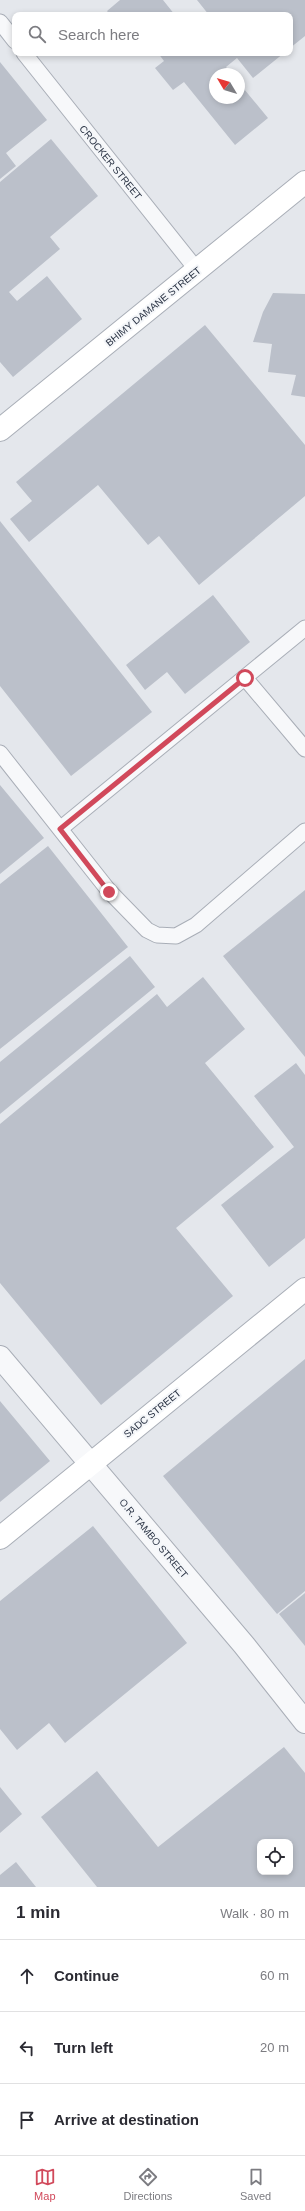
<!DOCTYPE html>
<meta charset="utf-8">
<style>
:root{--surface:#fff;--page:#f7f7f7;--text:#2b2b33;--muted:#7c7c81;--line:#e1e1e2;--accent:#d1495b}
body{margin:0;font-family:Helvetica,sans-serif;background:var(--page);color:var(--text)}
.controls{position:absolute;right:12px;bottom:12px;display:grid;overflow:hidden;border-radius:8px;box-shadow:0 2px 6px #0003}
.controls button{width:36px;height:36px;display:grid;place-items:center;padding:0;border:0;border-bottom:1px solid var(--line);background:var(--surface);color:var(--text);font:20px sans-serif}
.compass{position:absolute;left:209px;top:68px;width:36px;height:36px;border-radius:50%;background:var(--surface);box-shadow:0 2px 6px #0003;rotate:308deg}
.stop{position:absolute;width:12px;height:12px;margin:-9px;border:3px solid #d1495b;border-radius:50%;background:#fff}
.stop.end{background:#d1495b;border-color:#fff;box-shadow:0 1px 4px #0008}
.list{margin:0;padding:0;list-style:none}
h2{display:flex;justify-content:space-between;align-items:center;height:52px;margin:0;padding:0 16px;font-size:17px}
h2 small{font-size:13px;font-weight:400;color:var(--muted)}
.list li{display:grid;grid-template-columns:26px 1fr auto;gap:12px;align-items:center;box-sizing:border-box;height:72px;padding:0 16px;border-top:1px solid var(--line)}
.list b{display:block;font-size:15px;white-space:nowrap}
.list em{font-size:13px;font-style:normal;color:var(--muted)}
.icon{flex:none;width:22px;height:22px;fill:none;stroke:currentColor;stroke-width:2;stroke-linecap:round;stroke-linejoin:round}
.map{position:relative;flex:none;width:305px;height:1887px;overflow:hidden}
.search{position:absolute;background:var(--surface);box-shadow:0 2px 6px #0003;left:12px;right:12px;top:12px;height:44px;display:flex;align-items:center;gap:10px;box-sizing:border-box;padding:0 14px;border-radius:8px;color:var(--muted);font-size:15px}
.sheet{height:268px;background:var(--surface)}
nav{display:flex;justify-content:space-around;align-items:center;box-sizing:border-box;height:56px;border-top:1px solid var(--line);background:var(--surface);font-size:11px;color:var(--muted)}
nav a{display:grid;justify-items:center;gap:2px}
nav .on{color:var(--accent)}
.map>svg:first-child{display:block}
</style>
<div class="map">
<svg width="305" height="1887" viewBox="0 0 305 1887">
<rect width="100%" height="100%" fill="#e4e7ec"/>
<!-- building -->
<path fill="#bbc0ca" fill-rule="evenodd" d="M120,0H163L175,15H110L107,11Z
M197,0H305V36L290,48V15H209Z
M158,53H284L253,78L237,58L226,67L232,74H215V98H239V83L268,118L235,145L184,82L173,90L155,68L164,61Z
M0,62L47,120L6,153L16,166L0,179Z
M51,139L98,196L50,237L60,249L9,292L17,301L47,276L82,319L13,377L0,362V182Z
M273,293L305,294V397L291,395L296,375L268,372L272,344L253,342L263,312Z
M205,325L305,445V496L199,585L159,536L148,545L98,485L29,542L10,519L32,501L16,482Z
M0,521L152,712L71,776L0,686Z
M213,595L250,642L185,694L167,672L145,690L126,665Z
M0,785L44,838L0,874Z
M48,846L128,947L0,1049V884Z
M305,890V1057L223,956Z
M130,956L155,987L0,1114V1062Z
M203,977L245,1029L205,1063L274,1147L176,1228L233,1296L101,1405L0,1283V1124L157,994L167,1007Z
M296,1063L305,1075V1238L269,1267L221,1205L294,1147L254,1096Z
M305,1359V1591L277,1614L163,1476Z
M0,1401L50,1461L0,1502Z
M93,1526L187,1643L65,1743L49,1723L17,1750L0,1729V1601Z
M305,1593V1646L279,1614Z
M284,1747L305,1773V1887H97L41,1817L97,1771L158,1847ZM260,1842H290V1872H260Z
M0,1787L22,1814L0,1833Z
M16,1862L36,1887H0V1875Z"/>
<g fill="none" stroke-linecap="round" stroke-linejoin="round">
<!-- lane casing -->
<g stroke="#a9aeb7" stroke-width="17">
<path id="lane" d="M0,22L15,41
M24,53L197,270
M245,678L305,749
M0,753L109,891L147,930L157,935L176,936L196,925L305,831
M60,829L305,628"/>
</g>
<!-- street casing -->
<g stroke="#a9aeb7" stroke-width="24">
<path id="street" d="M0,1357L244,1645L305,1722"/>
</g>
<!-- secondary casing -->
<g stroke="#a9aeb7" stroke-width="24">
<path id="secondary" d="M0,430L305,182
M0,1538L305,1289"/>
</g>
<!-- lane -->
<use href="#lane" stroke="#f7f8fa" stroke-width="15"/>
<!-- street -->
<use href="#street" stroke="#f7f8fa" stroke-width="22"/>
<!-- secondary -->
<use href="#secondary" stroke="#fff" stroke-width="22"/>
</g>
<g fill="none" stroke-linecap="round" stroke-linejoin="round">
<!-- route -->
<path stroke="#d1495b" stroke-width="5" d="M109,892L60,829L245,678"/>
</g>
<g text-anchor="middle" stroke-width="4" stroke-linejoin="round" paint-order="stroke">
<!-- street labels -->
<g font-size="10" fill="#2b3445" stroke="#f4f6f9">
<text transform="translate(111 162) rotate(51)" y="4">CROCKER STREET</text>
<text transform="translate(153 306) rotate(-39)" y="4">BHIMY DAMANE STREET</text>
<text transform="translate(152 1413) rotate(-39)" y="4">SADC STREET</text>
<text transform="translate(154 1538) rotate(50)" y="4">O.R. TAMBO STREET</text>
</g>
</g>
</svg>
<div class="controls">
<button><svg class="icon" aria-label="locate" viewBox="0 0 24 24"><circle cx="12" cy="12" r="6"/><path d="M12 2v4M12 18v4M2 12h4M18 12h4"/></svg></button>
</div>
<svg class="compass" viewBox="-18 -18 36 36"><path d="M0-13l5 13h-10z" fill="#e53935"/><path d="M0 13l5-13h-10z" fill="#7c7c81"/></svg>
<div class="stop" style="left:245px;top:678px"></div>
<div class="stop end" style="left:109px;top:892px"></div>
<div class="search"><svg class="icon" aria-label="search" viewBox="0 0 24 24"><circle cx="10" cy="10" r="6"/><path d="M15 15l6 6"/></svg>Search here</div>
</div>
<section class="sheet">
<h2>1 min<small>Walk · 80 m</small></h2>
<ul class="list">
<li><svg class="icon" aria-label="ahead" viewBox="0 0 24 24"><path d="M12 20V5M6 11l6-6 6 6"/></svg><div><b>Continue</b></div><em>60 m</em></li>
<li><svg class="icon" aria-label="left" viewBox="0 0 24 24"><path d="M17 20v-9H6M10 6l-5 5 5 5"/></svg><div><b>Turn left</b></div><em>20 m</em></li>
<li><svg class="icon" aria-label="arrive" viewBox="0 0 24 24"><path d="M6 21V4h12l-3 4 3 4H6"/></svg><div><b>Arrive at destination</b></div></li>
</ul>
</section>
<nav>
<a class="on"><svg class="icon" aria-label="map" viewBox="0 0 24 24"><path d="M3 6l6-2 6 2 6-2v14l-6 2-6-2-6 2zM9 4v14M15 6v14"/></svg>Map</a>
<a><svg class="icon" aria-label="directions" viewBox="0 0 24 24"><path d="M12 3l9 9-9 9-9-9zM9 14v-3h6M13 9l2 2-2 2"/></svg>Directions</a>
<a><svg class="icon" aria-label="saved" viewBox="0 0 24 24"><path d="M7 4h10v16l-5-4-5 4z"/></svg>Saved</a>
</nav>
